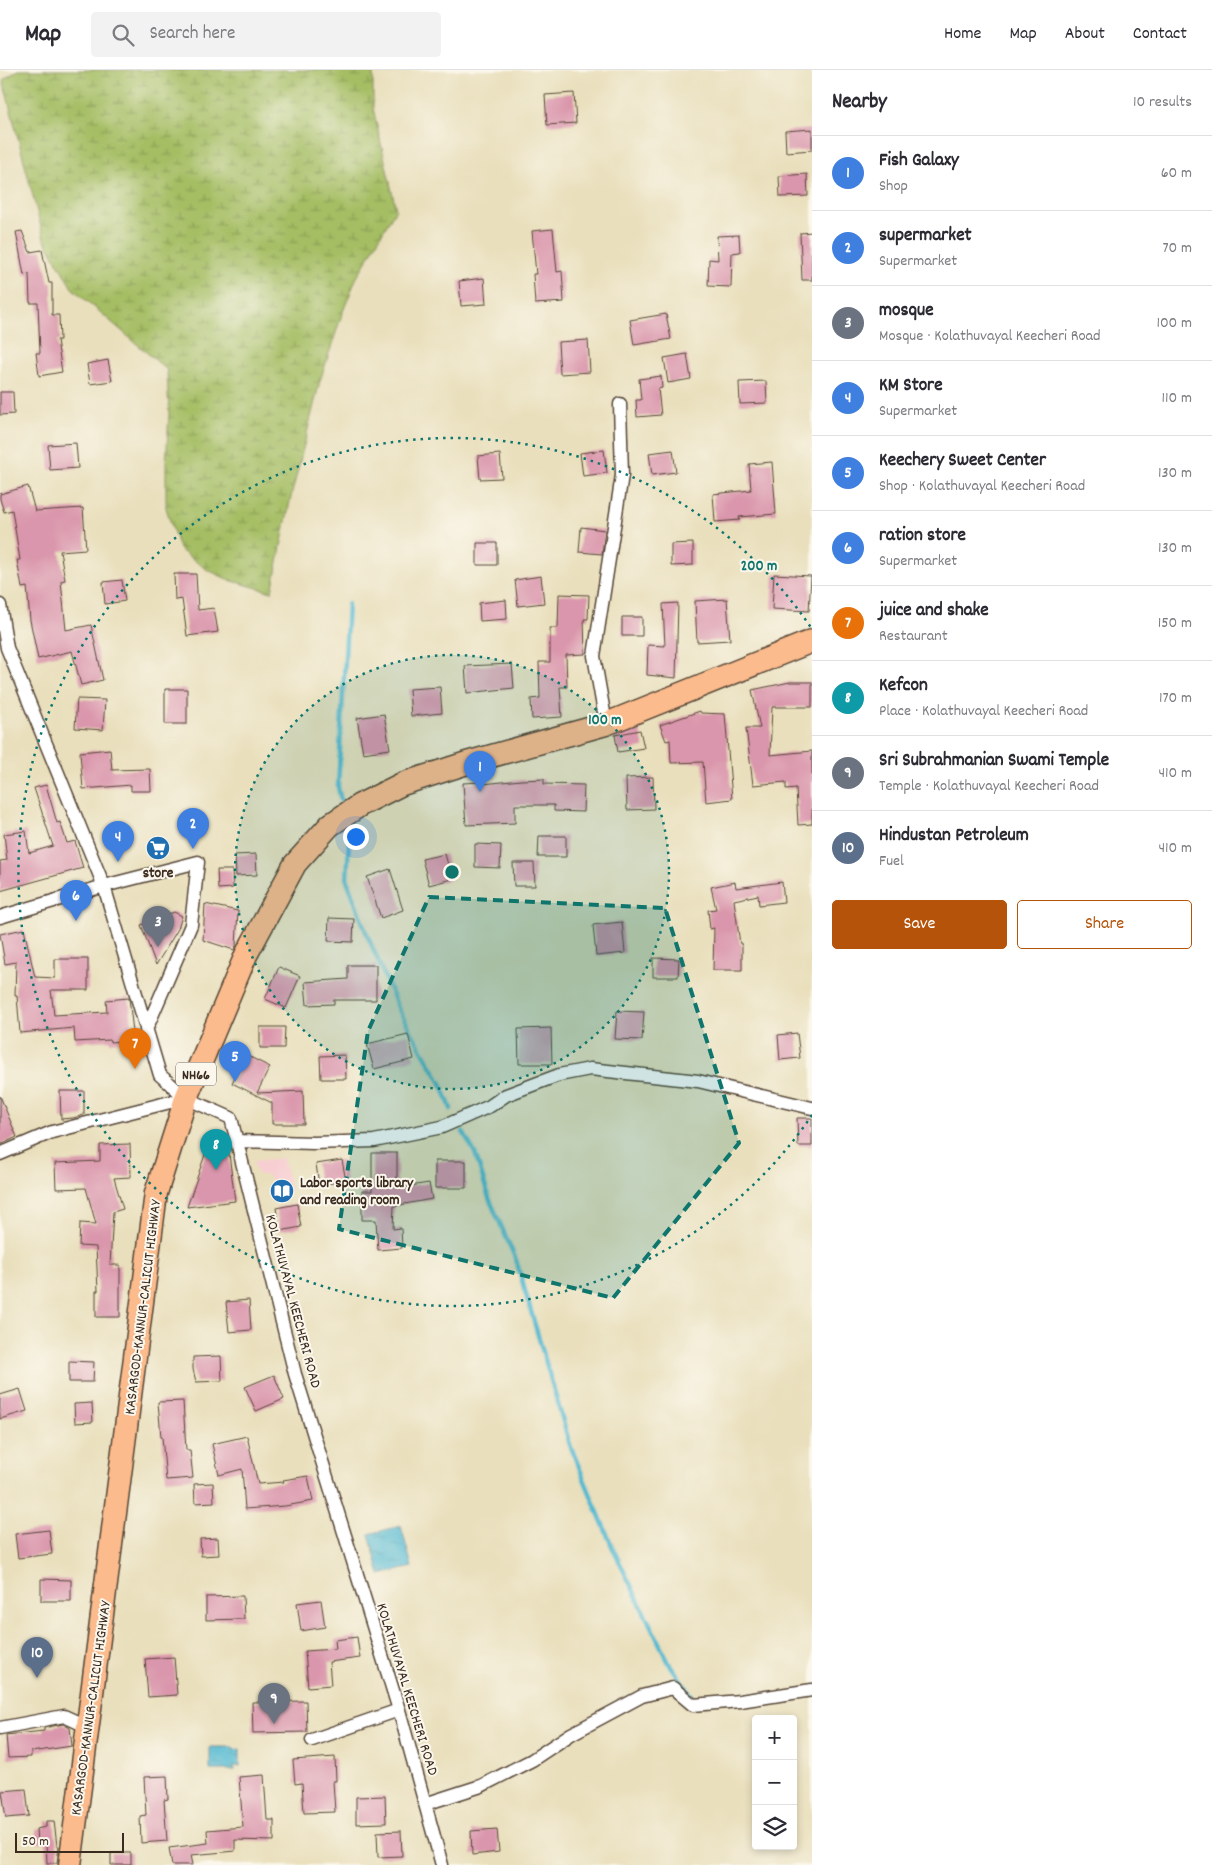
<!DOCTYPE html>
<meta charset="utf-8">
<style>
:root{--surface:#fff;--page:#f2f2f3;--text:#2b2b33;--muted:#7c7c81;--line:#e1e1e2;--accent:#b45309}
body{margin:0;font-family:Dekko,sans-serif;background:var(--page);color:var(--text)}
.controls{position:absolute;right:15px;bottom:15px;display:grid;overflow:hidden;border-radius:5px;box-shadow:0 2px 8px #0003}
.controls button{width:45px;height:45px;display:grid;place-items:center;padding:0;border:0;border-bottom:1px solid var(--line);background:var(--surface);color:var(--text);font:25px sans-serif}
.scale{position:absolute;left:15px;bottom:12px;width:109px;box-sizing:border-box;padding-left:5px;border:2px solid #3b2a1e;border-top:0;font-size:14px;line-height:18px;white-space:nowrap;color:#3b2a1e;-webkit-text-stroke:4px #fbf7ec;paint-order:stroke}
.you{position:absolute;left:355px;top:766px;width:18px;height:18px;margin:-12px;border:4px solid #fff;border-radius:50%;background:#1a73e8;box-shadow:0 0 0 8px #1a73e833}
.badge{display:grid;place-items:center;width:32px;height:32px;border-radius:50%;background:var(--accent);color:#fff;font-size:16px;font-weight:700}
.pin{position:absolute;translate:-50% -41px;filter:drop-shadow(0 1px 2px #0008)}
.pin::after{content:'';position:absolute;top:26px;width:18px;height:15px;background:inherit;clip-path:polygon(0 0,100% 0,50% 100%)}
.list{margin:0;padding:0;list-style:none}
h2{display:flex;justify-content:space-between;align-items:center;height:65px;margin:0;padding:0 20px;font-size:21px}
h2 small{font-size:16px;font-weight:400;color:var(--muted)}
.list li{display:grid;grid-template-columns:32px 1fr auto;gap:15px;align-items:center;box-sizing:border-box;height:75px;padding:0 20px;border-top:1px solid var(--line)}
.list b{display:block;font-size:19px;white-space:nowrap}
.list p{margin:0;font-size:16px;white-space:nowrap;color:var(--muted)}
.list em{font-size:16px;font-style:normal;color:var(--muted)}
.actions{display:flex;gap:10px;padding:15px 20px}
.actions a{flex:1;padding:11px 0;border:1px solid var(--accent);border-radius:5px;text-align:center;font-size:18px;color:var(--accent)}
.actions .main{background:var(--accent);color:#fff}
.icon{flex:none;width:28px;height:28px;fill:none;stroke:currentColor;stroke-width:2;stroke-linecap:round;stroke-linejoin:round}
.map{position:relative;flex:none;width:812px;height:1795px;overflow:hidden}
header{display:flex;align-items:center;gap:30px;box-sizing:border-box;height:70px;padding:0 25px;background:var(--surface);border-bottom:1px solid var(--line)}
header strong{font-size:24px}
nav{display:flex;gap:28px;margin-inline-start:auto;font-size:18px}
.search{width:350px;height:45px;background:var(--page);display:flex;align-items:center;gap:12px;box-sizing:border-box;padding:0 18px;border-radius:5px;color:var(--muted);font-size:19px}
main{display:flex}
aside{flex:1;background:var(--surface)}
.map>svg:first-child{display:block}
</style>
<header>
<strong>Map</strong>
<div class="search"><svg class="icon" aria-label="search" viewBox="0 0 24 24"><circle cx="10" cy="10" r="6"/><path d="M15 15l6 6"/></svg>Search here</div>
<nav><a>Home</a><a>Map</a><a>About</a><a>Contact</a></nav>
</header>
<main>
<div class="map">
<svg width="812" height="1795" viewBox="0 0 812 1795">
<defs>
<pattern id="wetland-marsh" width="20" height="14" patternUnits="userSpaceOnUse" patternTransform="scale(1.25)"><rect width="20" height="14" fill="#a5be64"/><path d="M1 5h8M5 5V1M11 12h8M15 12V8" fill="none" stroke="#889b52"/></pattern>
<pattern id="water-ripples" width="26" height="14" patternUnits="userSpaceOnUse" patternTransform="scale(1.25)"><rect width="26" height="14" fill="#52b9d1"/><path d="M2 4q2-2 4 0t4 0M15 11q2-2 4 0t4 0" fill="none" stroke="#4597a9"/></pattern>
</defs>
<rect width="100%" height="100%" fill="#fbf7ec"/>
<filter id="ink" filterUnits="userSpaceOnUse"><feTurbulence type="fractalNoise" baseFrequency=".02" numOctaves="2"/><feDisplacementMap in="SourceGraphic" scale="10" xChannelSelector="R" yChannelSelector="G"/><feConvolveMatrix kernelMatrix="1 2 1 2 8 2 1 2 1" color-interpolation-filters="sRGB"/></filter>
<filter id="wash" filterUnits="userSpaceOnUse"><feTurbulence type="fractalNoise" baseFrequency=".0096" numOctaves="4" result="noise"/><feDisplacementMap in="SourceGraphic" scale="20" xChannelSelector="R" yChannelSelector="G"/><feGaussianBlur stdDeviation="1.12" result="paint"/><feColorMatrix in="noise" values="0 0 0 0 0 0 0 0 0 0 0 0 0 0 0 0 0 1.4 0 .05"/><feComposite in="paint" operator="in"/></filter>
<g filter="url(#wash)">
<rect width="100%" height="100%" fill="#e9dfbc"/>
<!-- built -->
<path fill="#f7cfd2" d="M283,1088L291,1121L278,1126L269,1106L257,1104L253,1091Z"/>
<!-- wetland -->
<path fill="url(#wetland-marsh)" stroke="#707441" d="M18,0H373V38L396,139L356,209L342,244L320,311L290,431L272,522L229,510L206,499L179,479L166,438V393L169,344L167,300L72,218L44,169L3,10Z"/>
<!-- water -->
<path fill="url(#water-ripples)" stroke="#467278" d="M401,1456L412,1497L380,1505L369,1464Z
M210,1677H233V1680L240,1679V1696H234V1700H210Z"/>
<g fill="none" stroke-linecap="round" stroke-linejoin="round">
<!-- stream -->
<path stroke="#52b9d1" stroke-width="4.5" d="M341,731L338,717L348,534
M347,760L349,770L347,810L366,862L399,940L442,1015L451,1039
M463,1062L475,1083L489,1128L516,1190L570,1375L614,1481L669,1593L692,1626"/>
</g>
<g id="blocks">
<!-- building -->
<path fill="#da96ac" d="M574,23L576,53L547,55L545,25Z
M812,59V80L786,82L785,61Z
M807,104L808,126L780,127L779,106Z
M553,159L557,202L562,201L564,232L535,234L533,204H536L532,161Z
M22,161L30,182L42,180L49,213H52V245H59L60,270H57L62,302L39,306L36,283H40L38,233H30L29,204L24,205L16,162Z
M812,162V210H802L800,163Z
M739,165L740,182L732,183L731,217L708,216L709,189L718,190L717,166Z
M484,208L486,234L461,236L459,211Z
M666,244L671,269L634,275L630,250Z
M588,270L590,302L560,304L558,272Z
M687,284L691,309L668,313L664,288Z
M108,290L112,311L90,314L87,294Z
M661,306L662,318L658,319L661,345L637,347L636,330H641L639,309Z
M766,311L767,333L740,334L739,312Z
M0,322H13L14,344L0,345Z
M76,373L78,398L50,400L48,375Z
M604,380L607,403L583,406L580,383Z
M673,380L676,402L652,405L649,383Z
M500,384L502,408L480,409L478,386Z
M772,392L776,444L739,447L740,450L715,452L713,424L751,420L749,394Z
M28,416L35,441L83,438L86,479L60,481L65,510L61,511L66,560L91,555L103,610L81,615L72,581L38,589L30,550L27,517L22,518L17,490H20L12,440L4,442L0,429V424Z
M581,457L605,460L602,484L579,482Z
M477,473H497V495H477Z
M693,473V495L671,496V474Z
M174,504H196L198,540L214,538L218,562L187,566L182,529L175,530Z
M774,504L811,506L809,541L772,539Z
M541,506L544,533L518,536L515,510Z
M122,510L125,531L105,534L103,512Z
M559,524L589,525L588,549H584L585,584L566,585L567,617H560L562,647L532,649L531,629L540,628L539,592H550V558H558Z
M727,529L730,570L697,572L695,531Z
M506,530L507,549L480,551L479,533Z
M678,533L676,608L647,605L648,575L665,576L663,534Z
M622,547H642V566H622Z
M512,594L514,618L467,623L465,596Z
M790,612H812V637H772L770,685L812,681V754L798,755L796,718L786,719V712L753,715L746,658H760L752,620Z
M440,617L442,643L411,646L409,619Z
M165,619H187V654H165Z
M77,629L105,630L103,660L75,658Z
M700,641L701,643L725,644L732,729L706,732L703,692L671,693L670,670L666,671L660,655Z
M384,644L390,679L363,683L357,648Z
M640,660L644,678L618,682L615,665Z
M110,679L112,700L150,699L151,721H131V715L83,719L80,682Z
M653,707L654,739L627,740L626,708Z
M544,709V714L584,715L583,742L554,741V735H515V753L466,755L463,713L482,712L483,714L521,710Z
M46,715L57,753L60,752L67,773L75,771L83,798L0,821V791L7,790L4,764L26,761L29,783L53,776L34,718Z
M539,766H566V787H538Z
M475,774L501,775L500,798L475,797Z
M256,784L257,805L236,806L235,785Z
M445,784L452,809L429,815L422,789Z
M513,793H534L535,816H514Z
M390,799L403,840L381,848L367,807Z
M217,800H232L233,818L218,819Z
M735,812L736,818L782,812L784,832L759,835L758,825L734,830L740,874H742V900H713L714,858L710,859L708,840L716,839L711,817Z
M205,834L238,841L236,876L234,880L203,870Z
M174,842L182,846L178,859L156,895L141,855Z
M329,848L354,849L353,872L328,871Z
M622,852L625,883L596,886L593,855Z
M24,859L35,907L55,908V889H88V920H51L54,945L107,942L106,930L129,928L134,970L110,972V970L75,972L74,958L20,963L17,926H15L16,892L5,894L0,864Z
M653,888L679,889L678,907H653Z
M348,895H376V930H334V934L307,935L305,912L348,909Z
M279,897L300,906L286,938L265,929Z
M617,941L644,942L642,970L615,969Z
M260,957H285L284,978H260Z
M551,958L552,994H519L518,959Z
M797,963L800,988L780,990L778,965Z
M408,964L414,989L374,999L367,974Z
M246,985L270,997L257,1023L303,1021L304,1054H272V1033L232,1013Z
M345,985L346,1009H321L320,986Z
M60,1021H84V1045L73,1048L61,1049Z
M0,1026L17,1067L0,1075Z
M797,1048H812V1076H798Z
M227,1068L235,1131L187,1137L210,1070Z
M130,1074L131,1107L114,1108L123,1139L113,1142L110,1195H120V1247H96V1221H98L96,1177L79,1176L80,1153L96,1154L86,1118L56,1119L55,1093L100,1091V1075Z
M372,1083H397V1118L429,1113L432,1129L394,1136L393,1159L401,1158L402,1178L378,1180L376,1150H362V1121H372Z
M342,1090L346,1111L319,1115L316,1094Z
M435,1091H466V1118H435Z
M297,1134L301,1157L280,1161L276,1138Z
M249,1230L251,1260L229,1262L226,1232Z
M221,1286L222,1311L196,1312L193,1299V1287Z
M69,1291L94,1292L93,1312H69Z
M274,1305L284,1329L256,1341L245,1317Z
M20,1319L27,1341L0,1349V1325Z
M183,1331L186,1380H190L193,1408L166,1410L162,1367H161L158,1332Z
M92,1333L93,1352L75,1353L74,1334Z
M247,1366L258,1414L284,1412L283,1410L308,1406L313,1431L285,1436L245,1439L242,1399L219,1405L212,1374Z
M213,1413L214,1432L195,1433L194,1414Z
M49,1460L52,1484L18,1488L15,1464Z
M218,1468L219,1485L201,1486L200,1469Z
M41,1509L71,1510V1531H41Z
M243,1526L244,1549L206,1550V1527Z
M321,1530L325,1557L301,1561L297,1533Z
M357,1567L360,1588L329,1592L331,1615L308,1617L305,1581L336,1579L335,1570Z
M174,1587L177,1625L148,1627L145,1589Z
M306,1631L307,1662L253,1663L252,1632Z
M63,1654L70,1658L72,1676L31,1682V1687L8,1688L6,1665L44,1661V1658Z
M335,1687L336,1711H333L335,1742L304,1743L302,1713L295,1714L293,1690Z
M264,1705L267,1750H274V1771L235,1770V1781L191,1785L193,1795H172L169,1778L208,1773L207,1760L243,1757L239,1707Z
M167,1706L168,1729L164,1730L167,1771L141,1773L140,1746L146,1745L144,1707Z
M26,1719L29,1746L6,1748L2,1721Z
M385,1726L386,1753L356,1754V1727Z
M46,1751H54L57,1776H59L57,1793H47L46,1772L37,1773L36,1759L46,1757Z
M497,1759L499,1782L472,1785L471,1761Z
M401,1761L402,1786L378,1787L377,1762Z
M111,1783H131V1795H111Z"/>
</g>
</g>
<g filter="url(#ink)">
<use href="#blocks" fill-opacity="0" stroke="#554536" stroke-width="1"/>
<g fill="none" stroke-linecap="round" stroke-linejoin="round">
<!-- street casing -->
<g stroke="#554536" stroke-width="15">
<path id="street" d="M0,535L7,578L104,816L160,1005L186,1028L231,1048L295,1304L399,1640L442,1795
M606,654L594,586L622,405L620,334
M0,847L104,816L198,792L191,855L146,960
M236,1071L314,1073L374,1071L442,1057L490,1036L506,1025L559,1005L590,999L698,1011L812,1038
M0,1084L52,1062L186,1028
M0,1658L64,1646L88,1657
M312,1670L399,1640
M425,1734L481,1716L532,1690L571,1664L642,1626L673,1618L693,1635L740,1631L812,1620"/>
</g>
<!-- highway casing -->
<g stroke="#554536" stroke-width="25">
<path id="highway" d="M70,1795L156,1123L186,1028L246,885L295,794L330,755L360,735L402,714L470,692L606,654L812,571"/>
</g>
<!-- street -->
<use href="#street" stroke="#fff" stroke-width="12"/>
<!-- highway -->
<use href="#highway" stroke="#fbbb8c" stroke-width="22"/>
</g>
</g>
<!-- marked area -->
<path fill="#0f766e" fill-opacity="0.2" stroke="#0f766e" stroke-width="4" stroke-dasharray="10 6" stroke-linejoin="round" d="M429,827L665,838L739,1073L613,1228L339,1159L368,961Z"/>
<!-- distance rings -->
<circle cx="452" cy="802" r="217" fill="#0f766e" fill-opacity=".12"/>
<g fill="none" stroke="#0f766e" stroke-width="2.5" stroke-dasharray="2.5 5">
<circle cx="452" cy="802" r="217"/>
<path d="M812 1045A434 434 0 1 1 812 559"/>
</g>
<!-- icons -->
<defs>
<g id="supermarket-disc" transform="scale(1.25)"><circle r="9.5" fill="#1f6fb2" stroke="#fbf7ec"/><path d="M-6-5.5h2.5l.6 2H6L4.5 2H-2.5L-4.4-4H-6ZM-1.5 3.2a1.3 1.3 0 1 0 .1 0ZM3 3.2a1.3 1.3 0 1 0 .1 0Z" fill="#fff"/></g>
<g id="library-disc" transform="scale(1.25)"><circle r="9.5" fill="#1f6fb2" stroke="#fbf7ec"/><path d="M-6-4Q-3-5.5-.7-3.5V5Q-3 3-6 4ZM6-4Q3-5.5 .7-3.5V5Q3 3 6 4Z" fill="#fff"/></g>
</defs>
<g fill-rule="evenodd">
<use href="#supermarket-disc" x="158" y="778"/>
<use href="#library-disc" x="282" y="1121"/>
</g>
<g text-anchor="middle" stroke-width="4" stroke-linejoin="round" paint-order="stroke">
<!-- shield labels -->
<rect fill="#fbf7ec" stroke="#75685c" stroke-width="1" x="176" y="992.5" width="40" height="23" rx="4"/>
<g font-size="14" font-weight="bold" fill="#3b2a1e">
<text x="196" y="1009">NH66</text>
</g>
<!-- poi labels -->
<g font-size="15" font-weight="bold" fill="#3b2a1e" stroke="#fbf7ec">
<text x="158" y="807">store</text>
<text x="300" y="1117" text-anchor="start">Labor sports library<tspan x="300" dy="17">and reading room</tspan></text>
</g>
<!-- street labels -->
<g font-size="15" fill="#3b2a1e" stroke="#fbf7ec">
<text transform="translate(294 1231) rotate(75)" y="5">KOLATHUVAYAL KEECHERI ROAD</text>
<text transform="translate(142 1237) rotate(-83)" y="5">KASARGOD-KANNUR-CALICUT HIGHWAY</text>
<text transform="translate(408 1619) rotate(73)" y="5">KOLATHUVAYAL KEECHERI ROAD</text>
<text transform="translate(90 1638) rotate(-82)" y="5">KASARGOD-KANNUR-CALICUT HIGHWAY</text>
</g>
</g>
<circle cx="452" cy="802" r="8" fill="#0f766e" stroke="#fbf7ec" stroke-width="2.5"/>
<g font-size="15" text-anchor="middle" font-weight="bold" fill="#0f766e" stroke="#fbf7ec" stroke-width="4" stroke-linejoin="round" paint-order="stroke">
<text x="759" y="500">200 m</text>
<text x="605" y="654">100 m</text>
</g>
</svg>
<div class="controls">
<button>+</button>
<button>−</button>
<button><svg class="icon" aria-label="layers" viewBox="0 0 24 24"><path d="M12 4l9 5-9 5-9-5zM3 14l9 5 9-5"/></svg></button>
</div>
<div class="scale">50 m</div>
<div class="you"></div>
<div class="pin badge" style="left:480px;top:722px;background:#3f7fe0">1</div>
<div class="pin badge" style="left:193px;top:779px;background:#3f7fe0">2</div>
<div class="pin badge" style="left:158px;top:877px;background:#6b7280">3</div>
<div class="pin badge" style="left:118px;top:792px;background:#3f7fe0">4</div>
<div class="pin badge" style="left:235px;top:1012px;background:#3f7fe0">5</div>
<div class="pin badge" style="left:76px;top:851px;background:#3f7fe0">6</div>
<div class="pin badge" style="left:135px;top:999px;background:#e8710a">7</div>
<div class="pin badge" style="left:216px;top:1100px;background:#0f9aa8">8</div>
<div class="pin badge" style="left:274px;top:1654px;background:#6b7280">9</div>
<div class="pin badge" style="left:37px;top:1608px;background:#5c6f8a">10</div>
</div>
<aside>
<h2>Nearby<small>10 results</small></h2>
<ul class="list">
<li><span class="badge" style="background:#3f7fe0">1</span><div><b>Fish Galaxy</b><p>Shop</p></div><em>60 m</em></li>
<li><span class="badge" style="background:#3f7fe0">2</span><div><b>supermarket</b><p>Supermarket</p></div><em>70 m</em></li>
<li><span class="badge" style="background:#6b7280">3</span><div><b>mosque</b><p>Mosque · Kolathuvayal Keecheri Road</p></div><em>100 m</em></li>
<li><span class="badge" style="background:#3f7fe0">4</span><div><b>KM Store</b><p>Supermarket</p></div><em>110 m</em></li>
<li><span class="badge" style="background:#3f7fe0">5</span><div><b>Keechery Sweet Center</b><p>Shop · Kolathuvayal Keecheri Road</p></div><em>130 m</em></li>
<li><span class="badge" style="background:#3f7fe0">6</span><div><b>ration store</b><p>Supermarket</p></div><em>130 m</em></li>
<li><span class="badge" style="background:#e8710a">7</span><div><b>juice and shake</b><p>Restaurant</p></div><em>150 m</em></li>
<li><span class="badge" style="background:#0f9aa8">8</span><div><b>Kefcon</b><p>Place · Kolathuvayal Keecheri Road</p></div><em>170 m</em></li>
<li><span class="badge" style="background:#6b7280">9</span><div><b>Sri Subrahmanian Swami Temple</b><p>Temple · Kolathuvayal Keecheri Road</p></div><em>410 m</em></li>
<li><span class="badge" style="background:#5c6f8a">10</span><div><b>Hindustan Petroleum</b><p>Fuel</p></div><em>410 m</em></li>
</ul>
<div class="actions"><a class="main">Save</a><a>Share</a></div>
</aside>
</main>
